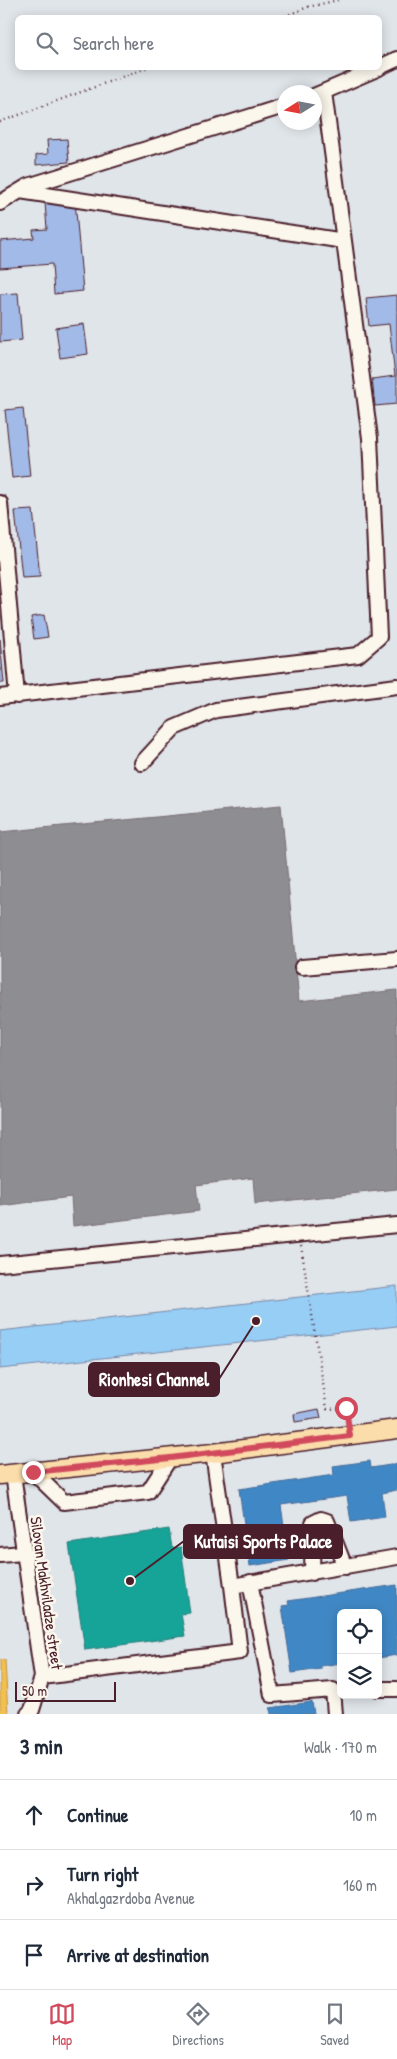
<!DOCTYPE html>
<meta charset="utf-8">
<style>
:root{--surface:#fff;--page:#f2f2f3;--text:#1f2937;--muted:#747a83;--line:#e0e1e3;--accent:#d1495b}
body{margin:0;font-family:"Patrick Hand",sans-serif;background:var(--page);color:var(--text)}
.controls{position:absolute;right:15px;bottom:15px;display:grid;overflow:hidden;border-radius:8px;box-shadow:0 2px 12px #0003}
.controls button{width:45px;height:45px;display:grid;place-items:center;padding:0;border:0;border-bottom:1px solid var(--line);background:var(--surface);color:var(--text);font:25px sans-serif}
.compass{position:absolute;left:277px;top:85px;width:45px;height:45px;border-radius:50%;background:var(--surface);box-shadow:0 2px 12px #0003;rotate:259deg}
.scale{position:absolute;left:15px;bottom:12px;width:101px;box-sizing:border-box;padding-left:5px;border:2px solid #4a1f2b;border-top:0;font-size:14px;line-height:18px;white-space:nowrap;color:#4a1f2b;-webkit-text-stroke:4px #fbf7ec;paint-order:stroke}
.stop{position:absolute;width:15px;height:15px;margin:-11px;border:4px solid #d1495b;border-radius:50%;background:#fff}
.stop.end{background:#d1495b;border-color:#fff;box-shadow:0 1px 5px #0008}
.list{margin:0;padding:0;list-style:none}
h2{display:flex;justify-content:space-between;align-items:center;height:65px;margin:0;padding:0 20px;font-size:21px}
h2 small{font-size:16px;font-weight:400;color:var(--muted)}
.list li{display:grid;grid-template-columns:32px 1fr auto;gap:15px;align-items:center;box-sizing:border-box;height:70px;padding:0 20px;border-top:1px solid var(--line)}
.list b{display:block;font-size:19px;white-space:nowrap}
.list p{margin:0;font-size:16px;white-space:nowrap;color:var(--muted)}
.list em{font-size:16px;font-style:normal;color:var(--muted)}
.icon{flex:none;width:28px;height:28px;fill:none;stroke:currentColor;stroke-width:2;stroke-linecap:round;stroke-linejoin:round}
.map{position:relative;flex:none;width:397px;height:1714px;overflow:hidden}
.search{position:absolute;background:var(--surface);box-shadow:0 2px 12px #0003;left:15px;right:15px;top:15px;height:55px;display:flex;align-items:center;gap:12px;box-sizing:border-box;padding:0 18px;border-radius:8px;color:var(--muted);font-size:19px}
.sheet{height:275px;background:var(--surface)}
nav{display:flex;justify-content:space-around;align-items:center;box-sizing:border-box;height:70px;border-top:1px solid var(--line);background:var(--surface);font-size:14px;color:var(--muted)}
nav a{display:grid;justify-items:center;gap:2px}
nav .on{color:var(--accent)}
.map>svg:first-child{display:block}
</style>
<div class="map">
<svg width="397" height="1714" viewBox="0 0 397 1714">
<rect width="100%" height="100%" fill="#e0e5ea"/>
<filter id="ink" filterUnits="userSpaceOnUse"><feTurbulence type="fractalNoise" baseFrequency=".02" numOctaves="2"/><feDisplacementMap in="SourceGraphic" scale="10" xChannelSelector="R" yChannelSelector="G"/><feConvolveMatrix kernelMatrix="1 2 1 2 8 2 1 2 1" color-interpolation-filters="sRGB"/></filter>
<g filter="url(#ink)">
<!-- water -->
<path fill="#97cef6" stroke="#7888a5" d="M397,1286V1326L0,1369V1331Z"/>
<!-- homes -->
<path fill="#f2c14e" stroke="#c09044" d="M0,1660H5L8,1714H0Z"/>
<!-- schools -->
<path fill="#3f88c5" stroke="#426897" d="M370,1461L371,1468L397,1464V1490L382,1493L385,1517L351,1522L347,1496L281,1505L289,1560L250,1566L239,1489L334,1475L333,1466Z
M397,1585V1655L378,1658V1613H341V1663L321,1666V1669L292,1673L282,1606L289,1605L288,1601Z
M312,1702L314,1714H271L270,1708Z"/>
<!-- public -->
<path fill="#17a398" stroke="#267b77" d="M169,1529L172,1548L181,1547L190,1613L181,1614L185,1636L85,1650L69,1544Z"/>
<!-- industry -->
<path fill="#8d8d92" stroke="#796c73" d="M281,805L299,1001L397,990V1189L255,1204L253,1178L196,1185L199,1211L73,1226L71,1197L0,1206V832Z"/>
<!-- building -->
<path fill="#a2bae7" stroke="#4a1f2b" d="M67,139L69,162L36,165V155L48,154L47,140Z
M75,200L83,291L54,294L52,264L0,268V241L34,238L33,230L47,229L45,203Z
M18,293L22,340L0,342V294Z
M397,295V404L375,406L372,379L395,376L389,324L369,326L366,298Z
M84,324L88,354L60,358L56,328Z
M23,408L30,476L12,478L5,410Z
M33,510L40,577L22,578L15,511Z
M44,615L48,637L34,639L31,617Z
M0,639L4,683H0Z
M319,1409L321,1418L295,1422L294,1414Z"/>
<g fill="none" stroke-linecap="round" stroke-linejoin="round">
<!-- minor casing -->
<g stroke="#4a1f2b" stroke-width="18">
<path id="minor" d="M380,67L397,59
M324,92L344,241
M314,96L379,68
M0,203L28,186L284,106
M0,503L17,696
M0,697L358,655L379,637L370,438L344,241L20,191
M142,763L174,728L216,710L397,686
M302,967L397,959
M0,1264L397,1225
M213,1453L232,1586L397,1557
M33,1472L64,1502L148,1492L170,1458
M13,1474L42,1677L32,1710L28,1714
M0,1555L22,1553
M312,1573L313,1523L321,1519L327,1521L345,1567
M250,1582L272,1695L333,1690L335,1714
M42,1677L240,1652L232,1586
M378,1689H397"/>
</g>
<!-- major casing -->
<g stroke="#4a1f2b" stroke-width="21">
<path id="major" d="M0,1475L213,1453L397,1429"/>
</g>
<!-- path -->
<path stroke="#4a1f2b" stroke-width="2.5" stroke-dasharray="1 4" stroke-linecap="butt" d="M280,18L308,7L338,0
M0,122L146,68
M301,1246L327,1409L346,1408L348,1421"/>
<!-- minor -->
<use href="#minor" stroke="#fbf7ec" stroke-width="14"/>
<!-- major -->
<use href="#major" stroke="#faddab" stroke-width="18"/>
</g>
</g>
<g fill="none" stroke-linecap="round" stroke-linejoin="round" filter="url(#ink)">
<!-- route -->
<path stroke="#d1495b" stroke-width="6" d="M33,1472L170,1458L350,1436L346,1408"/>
</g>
<g text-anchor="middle" stroke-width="5" stroke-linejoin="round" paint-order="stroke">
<!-- street labels -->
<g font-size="16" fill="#4a1f2b" stroke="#fbf7ec">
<text transform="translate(47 1593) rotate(82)" y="6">Silovan Makhviladze street</text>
</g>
</g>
<!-- callouts -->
<path fill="none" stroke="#4a1f2b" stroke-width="2" d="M256 1321L219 1379M130 1581L184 1541"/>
<g fill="#4a1f2b" stroke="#fbf7ec" stroke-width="2">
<circle cx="256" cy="1321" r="5"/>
<circle cx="130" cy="1581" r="5"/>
</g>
<g fill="#4a1f2b" stroke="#4a1f2b" stroke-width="2">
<rect x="89" y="1363" width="130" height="33" rx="5"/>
<rect x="184" y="1525" width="158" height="33" rx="5"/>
</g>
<g font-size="18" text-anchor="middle" font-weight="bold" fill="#fff">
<text x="154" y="1386">Rionhesi Channel</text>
<text x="263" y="1548">Kutaisi Sports Palace</text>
</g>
</svg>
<div class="controls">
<button><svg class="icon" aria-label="locate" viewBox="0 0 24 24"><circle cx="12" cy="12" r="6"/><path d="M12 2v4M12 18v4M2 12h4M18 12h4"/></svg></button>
<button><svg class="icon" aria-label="layers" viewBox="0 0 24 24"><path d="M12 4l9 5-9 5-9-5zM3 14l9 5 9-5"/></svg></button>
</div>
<svg class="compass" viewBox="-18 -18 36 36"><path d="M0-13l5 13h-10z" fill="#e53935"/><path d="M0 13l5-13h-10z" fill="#747a83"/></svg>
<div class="scale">50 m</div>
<div class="stop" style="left:346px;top:1408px"></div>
<div class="stop end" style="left:33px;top:1472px"></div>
<div class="search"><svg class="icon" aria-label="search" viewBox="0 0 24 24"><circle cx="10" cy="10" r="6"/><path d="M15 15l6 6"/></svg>Search here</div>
</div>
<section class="sheet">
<h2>3 min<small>Walk · 170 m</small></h2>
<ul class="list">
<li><svg class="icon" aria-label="ahead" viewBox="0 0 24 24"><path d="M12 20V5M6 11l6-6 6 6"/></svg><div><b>Continue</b></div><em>10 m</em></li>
<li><svg class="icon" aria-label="right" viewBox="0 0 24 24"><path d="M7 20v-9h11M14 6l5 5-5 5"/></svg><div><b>Turn right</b><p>Akhalgazrdoba Avenue</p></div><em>160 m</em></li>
<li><svg class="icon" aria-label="arrive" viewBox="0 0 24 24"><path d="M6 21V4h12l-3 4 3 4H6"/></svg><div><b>Arrive at destination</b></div></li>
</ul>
</section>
<nav>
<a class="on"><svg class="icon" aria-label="map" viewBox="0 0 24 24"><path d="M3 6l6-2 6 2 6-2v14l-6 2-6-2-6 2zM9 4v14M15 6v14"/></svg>Map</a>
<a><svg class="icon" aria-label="directions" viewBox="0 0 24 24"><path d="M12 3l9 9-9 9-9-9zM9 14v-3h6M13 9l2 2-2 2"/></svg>Directions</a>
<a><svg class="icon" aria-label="saved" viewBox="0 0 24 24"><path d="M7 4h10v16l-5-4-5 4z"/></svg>Saved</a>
</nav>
